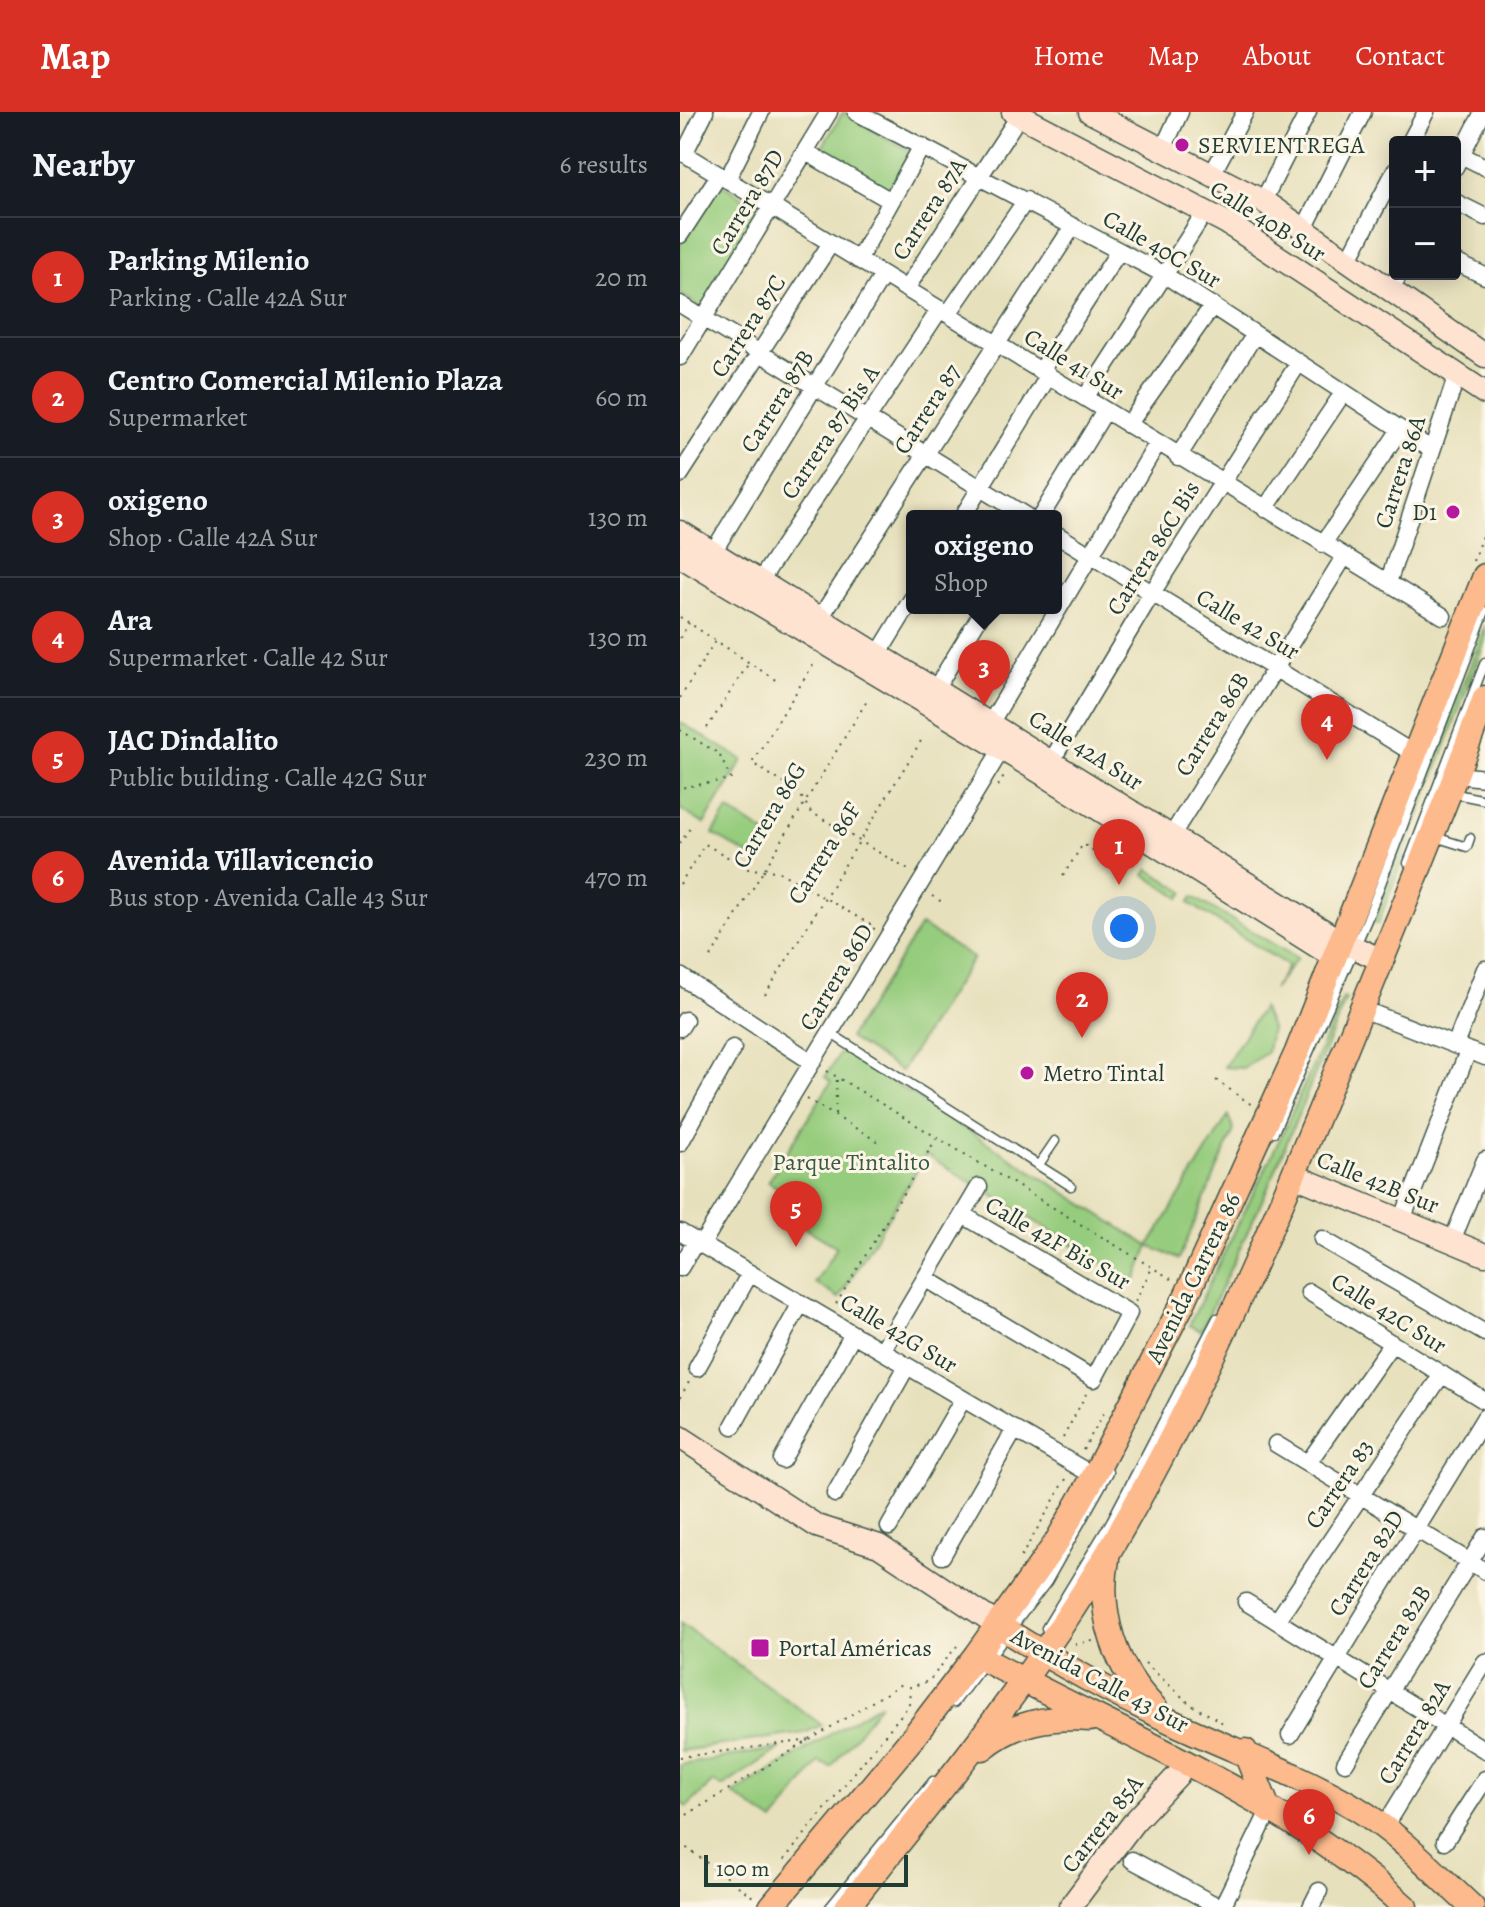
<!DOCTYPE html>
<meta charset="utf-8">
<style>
:root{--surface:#171b24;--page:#20242c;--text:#f1f3f6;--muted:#9ea1a6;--line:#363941;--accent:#d93025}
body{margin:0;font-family:Alegreya,serif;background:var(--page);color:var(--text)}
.controls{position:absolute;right:24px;top:24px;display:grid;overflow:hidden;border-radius:8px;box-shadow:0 4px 20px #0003}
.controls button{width:72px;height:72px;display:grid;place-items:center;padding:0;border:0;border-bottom:2px solid var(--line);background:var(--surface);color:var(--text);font:40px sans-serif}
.scale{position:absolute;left:24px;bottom:20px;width:204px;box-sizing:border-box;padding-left:8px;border:4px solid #1f3d34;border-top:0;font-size:22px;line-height:28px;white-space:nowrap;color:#1f3d34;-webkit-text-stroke:6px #fcf5e5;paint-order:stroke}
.you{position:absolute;left:444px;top:816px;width:28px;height:28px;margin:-20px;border:6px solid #fff;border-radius:50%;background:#1a73e8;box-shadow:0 0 0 12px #1a73e833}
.badge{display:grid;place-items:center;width:52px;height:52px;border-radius:50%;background:var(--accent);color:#fff;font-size:26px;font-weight:700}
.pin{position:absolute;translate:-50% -66px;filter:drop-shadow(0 2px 4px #0008)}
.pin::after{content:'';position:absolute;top:42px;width:28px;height:24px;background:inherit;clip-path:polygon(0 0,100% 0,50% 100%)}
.popup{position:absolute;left:226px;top:398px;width:156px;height:104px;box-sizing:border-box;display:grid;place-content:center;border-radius:8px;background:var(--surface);filter:drop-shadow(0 2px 6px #0005);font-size:26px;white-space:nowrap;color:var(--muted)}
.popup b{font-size:30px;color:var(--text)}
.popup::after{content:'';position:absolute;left:50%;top:100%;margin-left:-16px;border:16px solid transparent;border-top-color:var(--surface)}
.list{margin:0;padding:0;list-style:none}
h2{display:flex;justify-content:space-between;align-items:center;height:104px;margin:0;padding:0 32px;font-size:34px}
h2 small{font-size:26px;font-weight:400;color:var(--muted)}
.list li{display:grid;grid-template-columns:52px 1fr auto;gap:24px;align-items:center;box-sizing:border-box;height:120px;padding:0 32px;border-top:2px solid var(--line)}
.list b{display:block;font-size:30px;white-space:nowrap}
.list p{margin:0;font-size:26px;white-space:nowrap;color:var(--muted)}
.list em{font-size:26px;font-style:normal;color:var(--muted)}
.map{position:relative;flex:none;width:805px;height:1795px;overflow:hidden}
header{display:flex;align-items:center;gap:48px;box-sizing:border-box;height:112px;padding:0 40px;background:var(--accent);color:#fff}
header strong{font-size:38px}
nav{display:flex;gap:44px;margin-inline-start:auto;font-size:28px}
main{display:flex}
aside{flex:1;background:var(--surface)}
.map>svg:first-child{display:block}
</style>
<header>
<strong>Map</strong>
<nav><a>Home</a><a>Map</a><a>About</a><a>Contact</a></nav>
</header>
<main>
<aside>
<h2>Nearby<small>6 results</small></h2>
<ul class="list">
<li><span class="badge">1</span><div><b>Parking Milenio</b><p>Parking · Calle 42A Sur</p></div><em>20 m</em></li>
<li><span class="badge">2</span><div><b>Centro Comercial Milenio Plaza</b><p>Supermarket</p></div><em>60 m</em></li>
<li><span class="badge">3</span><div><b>oxigeno</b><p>Shop · Calle 42A Sur</p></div><em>130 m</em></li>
<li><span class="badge">4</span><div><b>Ara</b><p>Supermarket · Calle 42 Sur</p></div><em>130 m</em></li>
<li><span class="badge">5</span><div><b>JAC Dindalito</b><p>Public building · Calle 42G Sur</p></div><em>230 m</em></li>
<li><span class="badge">6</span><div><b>Avenida Villavicencio</b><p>Bus stop · Avenida Calle 43 Sur</p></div><em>470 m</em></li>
</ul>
</aside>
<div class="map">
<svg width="805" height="1795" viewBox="0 0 805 1795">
<rect width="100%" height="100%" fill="#fcf5e5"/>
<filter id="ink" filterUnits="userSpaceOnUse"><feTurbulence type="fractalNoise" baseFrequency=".0125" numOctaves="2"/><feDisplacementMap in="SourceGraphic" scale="16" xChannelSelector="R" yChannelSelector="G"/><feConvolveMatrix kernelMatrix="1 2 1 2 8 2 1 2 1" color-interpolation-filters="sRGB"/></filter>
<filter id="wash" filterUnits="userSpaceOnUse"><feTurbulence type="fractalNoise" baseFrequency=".006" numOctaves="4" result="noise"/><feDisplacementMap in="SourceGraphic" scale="32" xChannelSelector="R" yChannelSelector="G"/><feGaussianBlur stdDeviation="1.8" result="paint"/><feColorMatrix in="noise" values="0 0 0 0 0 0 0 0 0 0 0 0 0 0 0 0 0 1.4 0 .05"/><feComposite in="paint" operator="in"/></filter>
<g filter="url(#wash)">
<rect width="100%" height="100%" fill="#e7e0bc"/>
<!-- green -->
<path fill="#96cc7d" stroke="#5a8458" stroke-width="2" d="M163,0L231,40L208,80L140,39Z
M38,70L86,100L24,197L0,182V131Z
M805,514V529L698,812L693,810Z
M0,610L63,648L24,712L0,697Z
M48,698L90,724L75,747L33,722Z
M469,757L504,780L500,786L465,763Z
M513,785L617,846L593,878L608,854L509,791Z
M241,813L293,846L221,959L169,926Z
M663,886L666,887L587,1078L521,1219L509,1213L607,1012Z
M582,896L591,916L587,940L564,956L544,955Z
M162,938L469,1134L548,1004L554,1018L499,1147L469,1134L455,1170L246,1043L159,1186L135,1171L157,1135L96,1099L107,1081L88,1070L151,970L145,965Z
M0,1511L142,1613L124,1621L0,1639Z
M201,1591L151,1655L139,1650L94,1710L53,1682Z
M101,1636L42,1675L33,1670L7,1695L0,1690V1653Z"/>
</g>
<g filter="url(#ink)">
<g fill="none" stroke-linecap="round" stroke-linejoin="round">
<!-- lane casing -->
<g stroke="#3d5548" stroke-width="11">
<path id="lane" d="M771,681L805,688
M755,725L787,735L790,726
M728,751L805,550
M150,921L391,1074
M594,1020L687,808L805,499
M358,1054L375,1029
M366,1516L431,1409L537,1206
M274,1591L367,1470L429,1360
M150,1795L253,1669"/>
</g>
<!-- street casing -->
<g stroke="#3d5548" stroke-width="19">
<path id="street" d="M176,0L485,163L752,338
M730,30L746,0
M483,37L500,0
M0,39L763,504
M126,40L211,89
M4,42L25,0
M781,43L805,55
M775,55L803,0
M532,62L565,0
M47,68L81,0
M583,89L628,0
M775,90L805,105
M624,117L683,0
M0,123L39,63
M178,148L242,34
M668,149L715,59
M775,150L805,164
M226,177L339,4
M710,180L719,162
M0,192L346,404
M268,202L346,88
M0,245L149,0
M361,259L439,139
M405,286L525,100
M448,313L533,193
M498,345L575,222
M0,363L151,131
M585,397L663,281
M283,404L369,263
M361,404L425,299
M376,422L736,643
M643,432L719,319
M33,440L203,163
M80,469L260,197
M708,471L777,263
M140,506L393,114
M199,541L232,487
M256,576L305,496
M311,610L477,332
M372,648L472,481L618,252
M777,663L805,666
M492,723L664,445
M0,864L132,950
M682,897L805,945
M0,916L5,908
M775,933L805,857
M0,1031L53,936
M722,1108L788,939
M0,1120L414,1364
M642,1127L805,1221
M772,1129L805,1048
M22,1132L326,630
M0,1156L16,1129
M245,1166L414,1267L449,1201L283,1103
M629,1180L805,1289
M202,1239L299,1075
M17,1256L70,1161
M53,1314L121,1191
M596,1332L805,1459
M102,1348L173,1222
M628,1351L712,1231
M155,1382L227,1254
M209,1415L283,1287
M262,1444L335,1317
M566,1490L805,1638
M597,1509L762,1262
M610,1623L805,1305
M665,1651L805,1425
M704,1715L805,1550
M765,1729L805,1667
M452,1748L539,1795
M542,1795L589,1699
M631,1795L639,1779"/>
</g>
<!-- secondary casing -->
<g stroke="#3d5548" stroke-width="25">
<path id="secondary" d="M333,0L547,111L805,281
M410,0L583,89L805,244
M0,420L660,829L702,848
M0,444L360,660L654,845
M615,1064L805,1143
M0,1325L137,1414L199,1434L318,1513
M390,1795L454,1710L498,1663"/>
</g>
<!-- primary casing -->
<g stroke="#3d5548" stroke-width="27">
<path id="primary" d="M427,1447C417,1501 435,1557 475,1596
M318,1513C372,1549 430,1580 488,1608C550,1638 616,1660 676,1696C719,1722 755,1761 792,1795
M296,1543C438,1621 604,1685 725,1795
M303,1636C334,1610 370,1604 410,1607
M565,1639L589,1699
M91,1795L234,1624L296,1543L376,1431L414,1364L504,1189L617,940L805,464
M167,1795C260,1680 353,1566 429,1439C530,1268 606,1084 680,901C723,796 766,692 805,586"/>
</g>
<!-- path -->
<path stroke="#3d5548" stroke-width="2" stroke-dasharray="2 6" stroke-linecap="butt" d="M793,449L805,415
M0,505L100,571
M0,526L9,511
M133,553L72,651L119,681L131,700L230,759
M0,586L35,529
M27,616L69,551
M0,618L39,642L51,667L0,676
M318,674L325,663
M0,732L10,716
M383,764L403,732L430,749L442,731
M0,772L25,732L68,757L98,759L195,815L132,916
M252,784L264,791
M31,845L188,587
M85,883L244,624
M147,959L493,1168
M536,968L572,993
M127,987L202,1032
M155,1002L157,965
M455,1189L472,1156
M156,1192L256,1027
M0,1286L9,1270
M383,1326L406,1282
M403,1338L424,1301
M341,1445L386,1367
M395,1532L413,1529
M465,1551L510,1592L545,1612
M0,1645L130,1628
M0,1707L223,1571
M0,1731L73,1785
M104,1748L229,1593L230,1575L249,1569L277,1534"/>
<!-- lane -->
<use href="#lane" stroke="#fff" stroke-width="8"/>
<!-- street -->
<use href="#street" stroke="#fff" stroke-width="16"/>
<!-- secondary -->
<use href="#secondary" stroke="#fee3d1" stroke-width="22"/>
<!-- primary -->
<use href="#primary" stroke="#fcba8d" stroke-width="24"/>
</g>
</g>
<!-- markers -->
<g fill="#b5179e" stroke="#fcf5e5" stroke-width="3">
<circle cx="502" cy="33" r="8"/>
<circle cx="773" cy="400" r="8"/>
<circle cx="347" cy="961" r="8"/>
<rect x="70" y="1526" width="20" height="20" rx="4"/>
</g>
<g text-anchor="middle" stroke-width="6" stroke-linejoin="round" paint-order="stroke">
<!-- poi labels -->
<g font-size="24" fill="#1f3d34" stroke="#fcf5e5" text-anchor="start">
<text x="518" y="41">SERVIENTREGA</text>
<text x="757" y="408" text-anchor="end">D1</text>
<text x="363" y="969">Metro Tintal</text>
<text x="98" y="1544">Portal Américas</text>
</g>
<!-- street labels -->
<g font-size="24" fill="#1f3d34" stroke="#fcf5e5">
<text transform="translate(67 90) rotate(-59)" y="8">Carrera 87D</text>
<text transform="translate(249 97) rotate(-57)" y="8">Carrera 87A</text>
<text transform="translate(588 109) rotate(32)" y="8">Calle 40B Sur</text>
<text transform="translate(482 137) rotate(30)" y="8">Calle 40C Sur</text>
<text transform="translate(68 214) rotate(-57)" y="8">Carrera 87C</text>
<text transform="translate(394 252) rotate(32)" y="8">Calle 41 Sur</text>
<text transform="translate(97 289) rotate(-58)" y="8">Carrera 87B</text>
<text transform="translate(247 297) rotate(-57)" y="8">Carrera 87</text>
<text transform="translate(150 320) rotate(-56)" y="8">Carrera 87 Bis A</text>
<text transform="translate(720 360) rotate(-72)" y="8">Carrera 86A</text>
<text transform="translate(473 436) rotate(-58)" y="8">Carrera 86C Bis</text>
<text transform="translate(568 512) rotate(31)" y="8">Calle 42 Sur</text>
<text transform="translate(532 612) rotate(-58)" y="8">Carrera 86B</text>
<text transform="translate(406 638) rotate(32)" y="8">Calle 42A Sur</text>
<text transform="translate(89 703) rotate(-59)" y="8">Carrera 86G</text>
<text transform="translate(144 741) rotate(-58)" y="8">Carrera 86F</text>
<text transform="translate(156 865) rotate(-59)" y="8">Carrera 86D</text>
<text transform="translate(698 1070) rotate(22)" y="8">Calle 42B Sur</text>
<text transform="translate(378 1131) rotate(30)" y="8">Calle 42F Bis Sur</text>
<text transform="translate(513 1166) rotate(-64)" y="8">Avenida Carrera 86</text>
<text transform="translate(709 1201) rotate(32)" y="8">Calle 42C Sur</text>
<text transform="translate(219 1221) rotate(31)" y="8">Calle 42G Sur</text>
<text transform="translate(659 1372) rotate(-56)" y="8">Carrera 83</text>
<text transform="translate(686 1451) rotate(-58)" y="8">Carrera 82D</text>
<text transform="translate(714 1525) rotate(-58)" y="8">Carrera 82B</text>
<text transform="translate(420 1568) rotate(28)" y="8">Avenida Calle 43 Sur</text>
<text transform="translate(734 1620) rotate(-59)" y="8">Carrera 82A</text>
<text transform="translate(422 1712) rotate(-52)" y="8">Carrera 85A</text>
</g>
<!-- park labels -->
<g font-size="24" fill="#375a43" stroke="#fcf5e5">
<text x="171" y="1058">Parque Tintalito</text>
</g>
</g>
</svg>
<div class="controls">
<button>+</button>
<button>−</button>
</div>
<div class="scale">100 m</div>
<div class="you"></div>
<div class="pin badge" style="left:439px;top:773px">1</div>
<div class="pin badge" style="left:402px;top:926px">2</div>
<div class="pin badge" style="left:304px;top:594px">3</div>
<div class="popup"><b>oxigeno</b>Shop</div>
<div class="pin badge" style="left:647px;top:648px">4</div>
<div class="pin badge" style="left:116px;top:1135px">5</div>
<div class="pin badge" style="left:629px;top:1743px">6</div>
</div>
</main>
